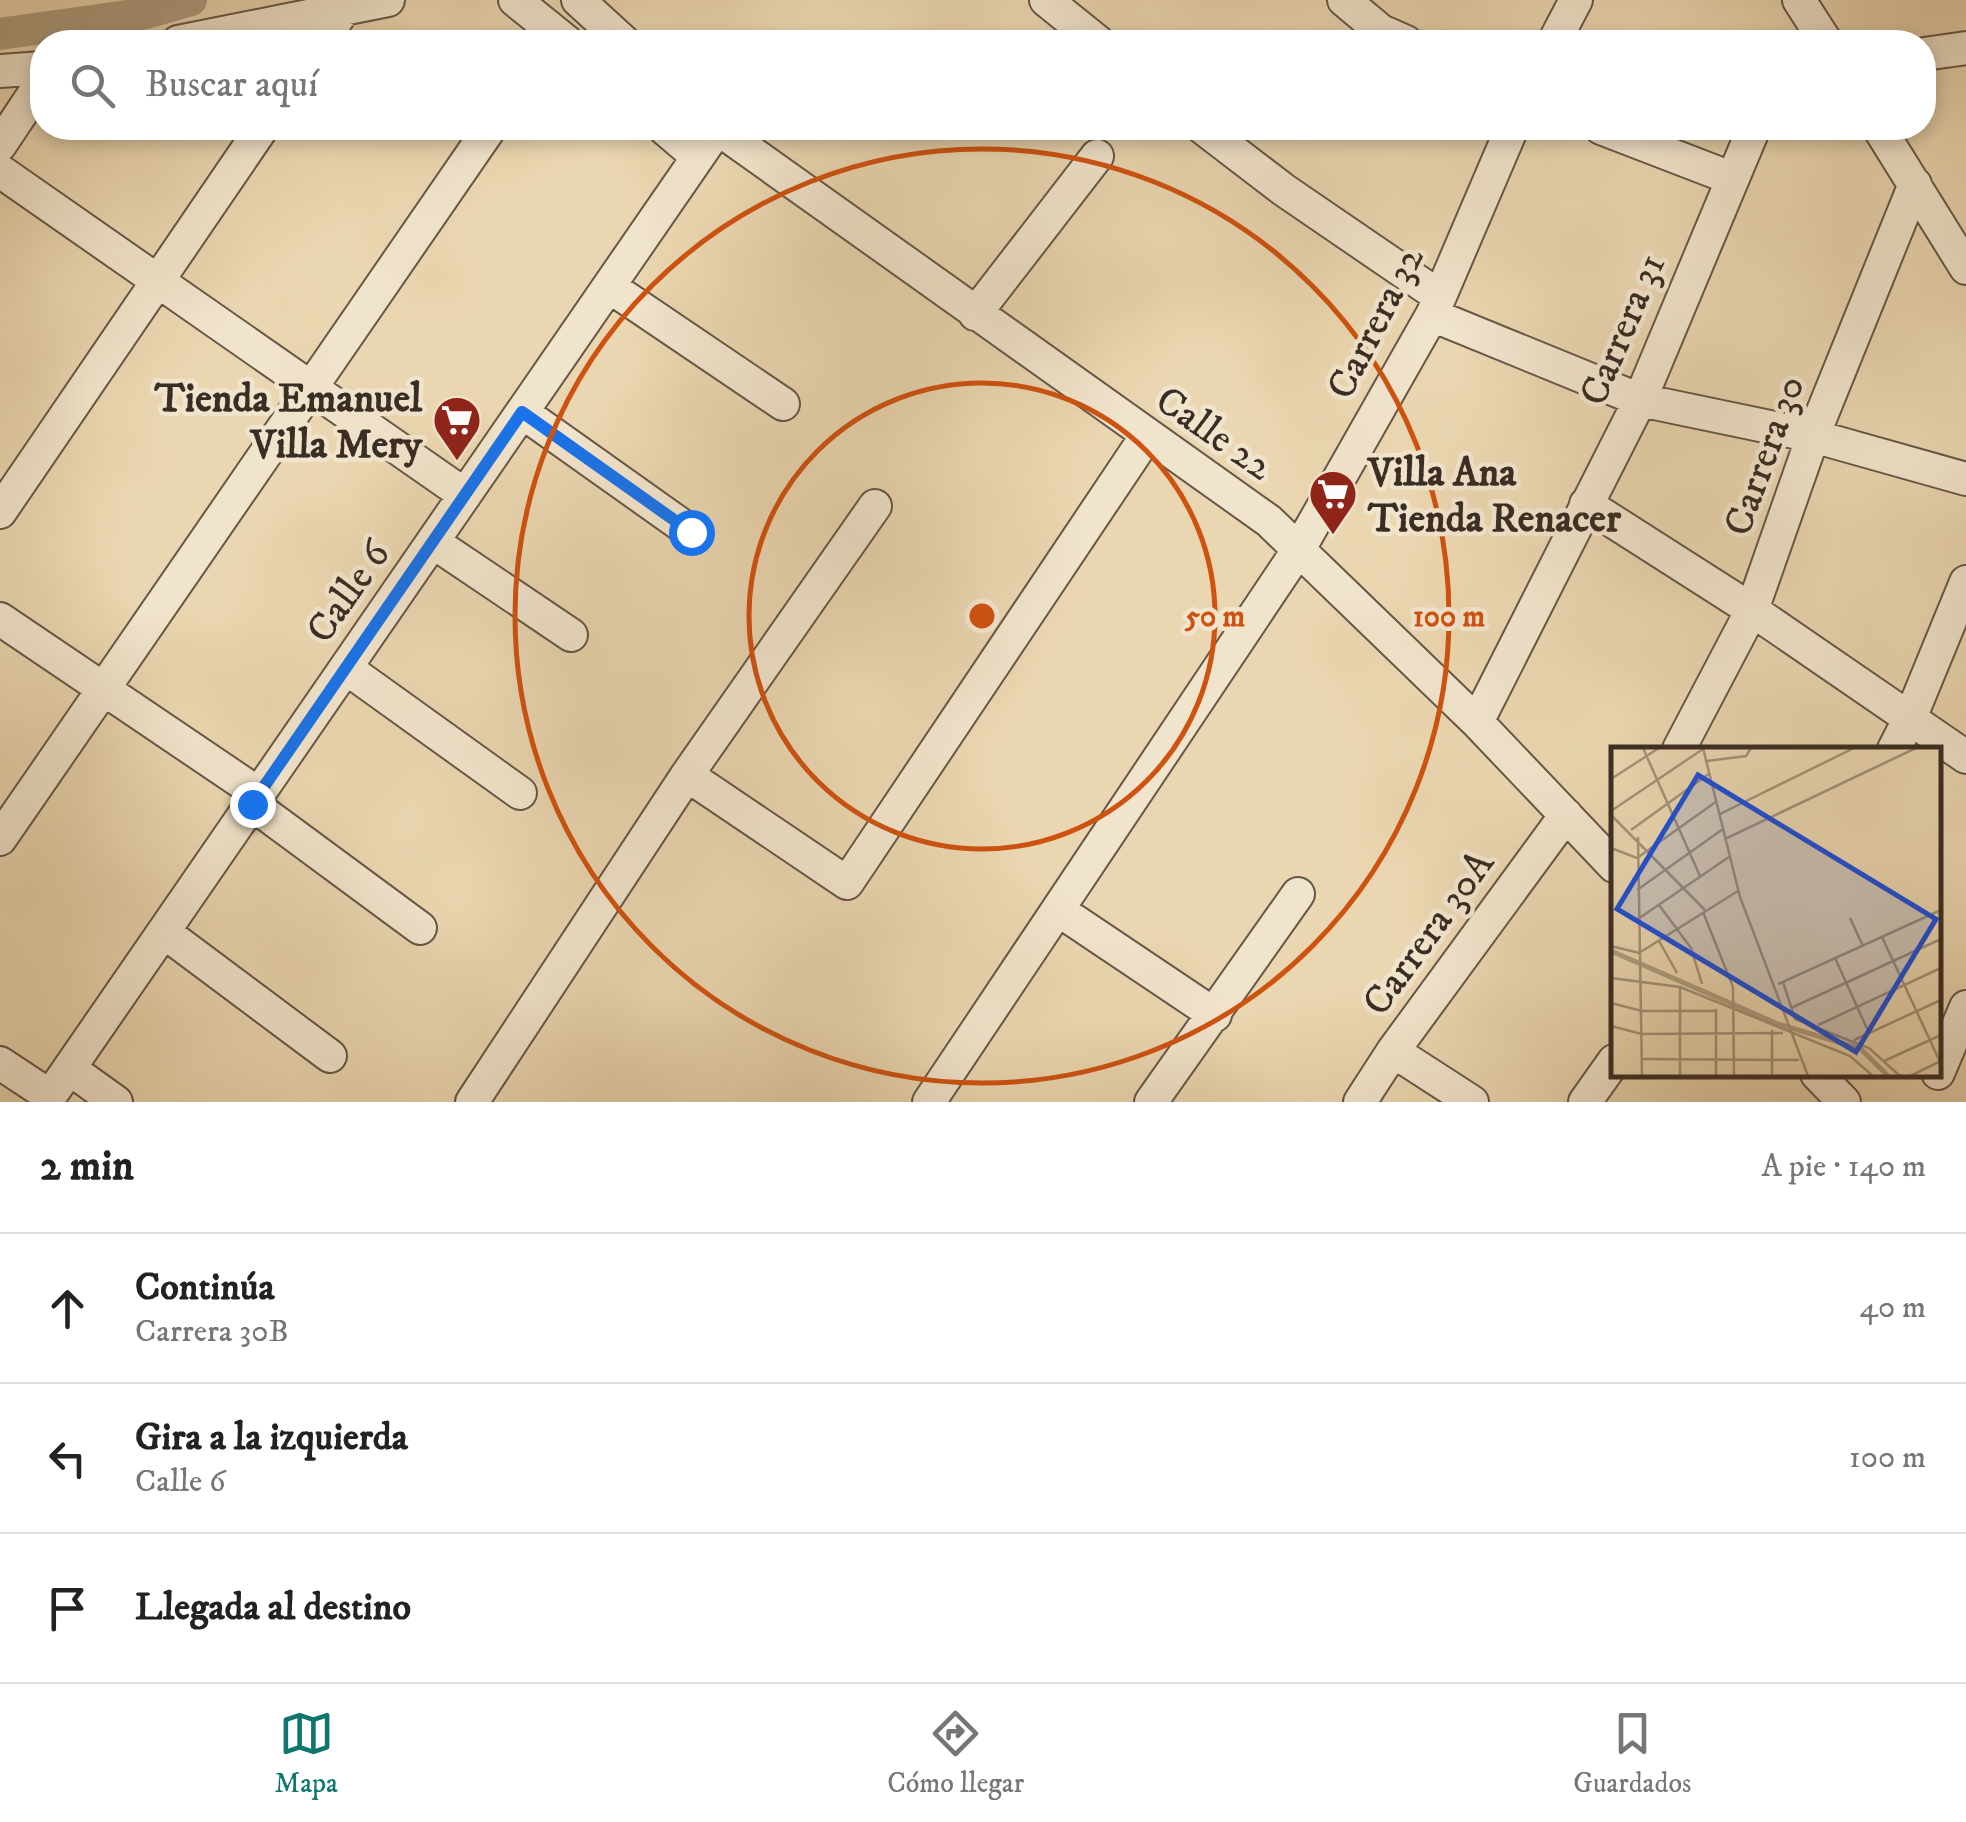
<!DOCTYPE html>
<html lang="es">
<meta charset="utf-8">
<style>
:root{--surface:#fff;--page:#f2f2f2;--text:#222;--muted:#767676;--line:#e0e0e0;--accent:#0f766e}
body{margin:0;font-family:"IM FELL DW Pica",serif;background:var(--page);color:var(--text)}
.stop{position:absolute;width:30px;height:30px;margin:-22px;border:8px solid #1a73e8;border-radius:50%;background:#fff}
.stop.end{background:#1a73e8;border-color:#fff;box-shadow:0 2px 10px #0008}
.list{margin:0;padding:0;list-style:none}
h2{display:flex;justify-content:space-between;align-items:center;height:130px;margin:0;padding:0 40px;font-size:42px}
h2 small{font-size:32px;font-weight:400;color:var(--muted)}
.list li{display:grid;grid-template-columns:65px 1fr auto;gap:30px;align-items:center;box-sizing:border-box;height:150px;padding:0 40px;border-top:2px solid var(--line)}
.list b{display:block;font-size:38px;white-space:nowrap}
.list p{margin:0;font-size:32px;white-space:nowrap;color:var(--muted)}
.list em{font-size:32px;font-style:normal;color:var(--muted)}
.icon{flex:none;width:55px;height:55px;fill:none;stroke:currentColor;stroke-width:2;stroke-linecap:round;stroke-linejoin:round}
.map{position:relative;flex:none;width:1966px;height:1102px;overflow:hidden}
.search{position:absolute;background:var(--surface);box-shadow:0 5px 15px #0003;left:30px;right:30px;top:30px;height:110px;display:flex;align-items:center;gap:25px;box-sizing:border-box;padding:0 35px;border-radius:40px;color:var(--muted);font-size:38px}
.sheet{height:580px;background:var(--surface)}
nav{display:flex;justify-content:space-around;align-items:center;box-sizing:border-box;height:140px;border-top:2px solid var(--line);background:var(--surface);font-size:28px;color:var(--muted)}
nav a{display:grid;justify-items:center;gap:5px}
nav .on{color:var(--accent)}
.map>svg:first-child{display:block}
</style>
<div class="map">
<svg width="1966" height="1102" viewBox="0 0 1966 1102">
<rect width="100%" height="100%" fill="#ead6b0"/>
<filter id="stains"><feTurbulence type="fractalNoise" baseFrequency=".002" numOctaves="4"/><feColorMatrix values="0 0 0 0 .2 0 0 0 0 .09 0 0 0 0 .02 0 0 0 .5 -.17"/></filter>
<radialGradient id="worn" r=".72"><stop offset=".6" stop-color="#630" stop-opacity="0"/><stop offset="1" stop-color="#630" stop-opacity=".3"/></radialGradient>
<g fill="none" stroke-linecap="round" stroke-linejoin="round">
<!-- canal -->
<path stroke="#ae9d80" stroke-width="32" d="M0,34L142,14L191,0"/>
<!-- minor casing -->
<g stroke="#665747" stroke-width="36">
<path id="minor" d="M515,0L567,42
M578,0L624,42
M1046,0L1098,42
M1344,0L1381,31L1406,42
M1799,0L1826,42
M178,42L388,0
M321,42L344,9
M1554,42L1576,0
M1924,54L1966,48
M0,71L42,68
M664,128L698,157
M717,128L1269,521L1477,722L1614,866
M1203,128L1284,190L1439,296
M1601,128L1731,178
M1879,128L1966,268
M0,145L42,82
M0,171L465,495
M610,287L783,404
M975,314L1097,156
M1432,315L1640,400L1813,436L1966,479
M522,412L691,532
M1586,504L1752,610L1966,757
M0,512L262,128
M433,542L571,635
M0,619L259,794
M346,668L520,793
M1477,722L1640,400L1754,128
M1679,749L1752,610L1813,436L1915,184
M1894,749L1911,716L1966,582
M687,775L847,883L1146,437
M252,804L420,928
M0,839L490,128
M1060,911L1215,1015
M164,932L330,1056
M1393,1051L1472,1102
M0,1063L50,1096
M70,1069L116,1102
M1938,1073L1966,1007
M1817,1074L1844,1102
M46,1102L718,128
M472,1102L687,775L875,506
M929,1102L1299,549L1432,315L1512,128
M1151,1102L1298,894
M1360,1102L1393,1051L1566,815
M1585,1102L1614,1061"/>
</g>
<!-- minor -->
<use href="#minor" stroke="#f1e4cc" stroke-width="32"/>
</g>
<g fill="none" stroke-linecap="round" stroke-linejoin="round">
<!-- route -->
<path stroke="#1a73e8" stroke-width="12" d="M252,804L522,412L691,532"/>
</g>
<!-- distance rings -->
<g fill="none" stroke="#ce5210" stroke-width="5">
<circle cx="982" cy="616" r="233"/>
<circle cx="982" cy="616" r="467"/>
</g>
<!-- icons -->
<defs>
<g id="supermarket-pin" transform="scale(2.5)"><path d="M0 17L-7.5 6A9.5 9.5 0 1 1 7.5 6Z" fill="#8f2418" stroke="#f1e4cc"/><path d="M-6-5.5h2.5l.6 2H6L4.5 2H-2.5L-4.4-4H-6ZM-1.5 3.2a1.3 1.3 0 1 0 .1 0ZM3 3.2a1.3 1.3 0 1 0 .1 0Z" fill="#fff"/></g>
</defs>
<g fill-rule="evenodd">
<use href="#supermarket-pin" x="457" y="420"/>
<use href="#supermarket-pin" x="1333" y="494"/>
</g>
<g text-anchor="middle" stroke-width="9" stroke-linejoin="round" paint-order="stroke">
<!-- street labels -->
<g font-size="40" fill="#3a2d24" stroke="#f1e4cc">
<text transform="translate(1374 322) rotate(-63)" y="14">Carrera 32</text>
<text transform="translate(1621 329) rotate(-67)" y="14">Carrera 31</text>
<text transform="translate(1215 432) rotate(35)" y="14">Calle 22</text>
<text transform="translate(1763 455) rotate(-70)" y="14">Carrera 30</text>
<text transform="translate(347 591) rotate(-55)" y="14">Calle 6</text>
<text transform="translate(1427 932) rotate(-54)" y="14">Carrera 30A</text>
</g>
<!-- poi labels -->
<g font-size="40" font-weight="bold" fill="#3a2d24" stroke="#f1e4cc" text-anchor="end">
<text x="422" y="411">Tienda Emanuel<tspan x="422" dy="46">Villa Mery</tspan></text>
<text x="1368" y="485" text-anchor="start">Villa Ana<tspan x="1368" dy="46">Tienda Renacer</tspan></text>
</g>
</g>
<!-- overview -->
<g transform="translate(1611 747)">
<rect width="330" height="330" fill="#ead6b0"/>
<path fill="none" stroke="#ae9d80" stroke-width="5" d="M0,204L167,277L250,302L277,329"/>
<path fill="none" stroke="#a49278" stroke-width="2.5" d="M32,1L89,129M92,1L129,150L197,329M96,14L135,9L140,1M0,32L48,1M0,64L92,2M109,67L243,1M0,68L94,163M20,83L99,26M27,90L31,329M114,92L305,1M0,101L26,111L106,54M26,143L112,82M48,158L80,201L91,237M92,165L122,240L123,329M239,171L252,199M27,172L118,110M271,190L330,317M48,194L66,226M0,199L28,206L127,144M224,211L258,286M0,231L69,240L239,309L262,329M172,235L184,272L258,301L289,329M167,237L330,163M69,240V329M0,256L31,264H105M180,261L330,192M207,278L330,221M0,279L31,287L172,286M161,283V329M243,293L330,253M32,312L188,313M273,314L330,288M105,329V262M299,329L330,314"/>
<path fill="#1d4ed8" fill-opacity="0.15" stroke="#1d4ed8" stroke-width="5" d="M87,28L325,172L245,305L6,162Z"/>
<rect width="330" height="330" fill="none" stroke="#3a2d24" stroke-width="5"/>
</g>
<circle cx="982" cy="616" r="15" fill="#ce5210" stroke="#f1e4cc" stroke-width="5"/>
<g font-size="30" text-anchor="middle" font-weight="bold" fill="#ce5210" stroke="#f1e4cc" stroke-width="9" stroke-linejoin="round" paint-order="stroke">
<text x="1215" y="626">50 m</text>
<text x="1449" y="626">100 m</text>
</g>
<rect width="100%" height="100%" filter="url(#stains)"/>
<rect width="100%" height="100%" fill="url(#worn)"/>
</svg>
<div class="stop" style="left:691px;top:532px"></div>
<div class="stop end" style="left:252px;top:804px"></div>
<div class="search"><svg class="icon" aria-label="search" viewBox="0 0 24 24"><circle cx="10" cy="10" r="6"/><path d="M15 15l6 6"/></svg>Buscar aquí</div>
</div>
<section class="sheet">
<h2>2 min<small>A pie · 140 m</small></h2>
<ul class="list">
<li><svg class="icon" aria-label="ahead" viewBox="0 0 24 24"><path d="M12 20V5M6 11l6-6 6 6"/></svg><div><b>Continúa</b><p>Carrera 30B</p></div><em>40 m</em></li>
<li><svg class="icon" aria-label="left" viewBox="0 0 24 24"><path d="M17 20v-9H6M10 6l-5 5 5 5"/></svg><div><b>Gira a la izquierda</b><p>Calle 6</p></div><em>100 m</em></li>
<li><svg class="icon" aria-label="arrive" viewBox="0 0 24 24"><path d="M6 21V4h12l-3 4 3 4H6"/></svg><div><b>Llegada al destino</b></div></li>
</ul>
</section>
<nav>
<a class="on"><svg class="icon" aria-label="map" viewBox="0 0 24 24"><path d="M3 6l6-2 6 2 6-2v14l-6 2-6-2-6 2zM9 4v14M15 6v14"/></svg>Mapa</a>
<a><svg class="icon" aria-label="directions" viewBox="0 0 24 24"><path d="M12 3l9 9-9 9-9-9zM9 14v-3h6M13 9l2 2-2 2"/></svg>Cómo llegar</a>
<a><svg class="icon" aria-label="saved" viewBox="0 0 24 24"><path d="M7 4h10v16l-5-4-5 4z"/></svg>Guardados</a>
</nav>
